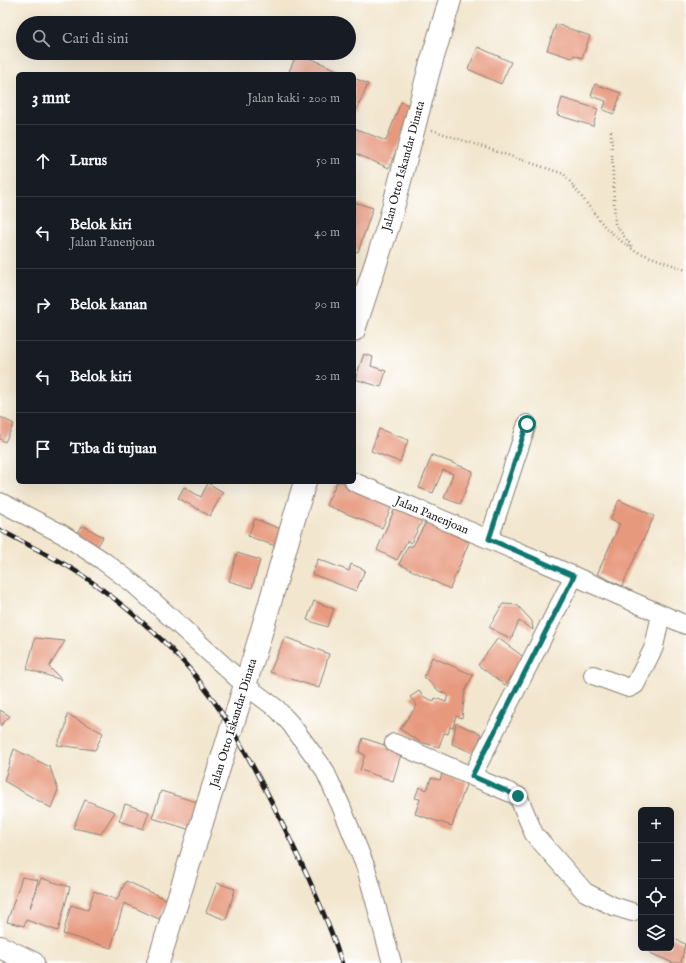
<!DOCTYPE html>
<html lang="id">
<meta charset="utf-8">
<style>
:root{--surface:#171b24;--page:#20242c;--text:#f1f3f6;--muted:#9ea1a6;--line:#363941}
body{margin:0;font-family:"IM FELL English",serif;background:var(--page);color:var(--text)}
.controls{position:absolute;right:12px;bottom:12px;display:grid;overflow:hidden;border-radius:6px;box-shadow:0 4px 16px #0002}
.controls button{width:36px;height:36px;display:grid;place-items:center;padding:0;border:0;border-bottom:1px solid var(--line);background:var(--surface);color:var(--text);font:20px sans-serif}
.stop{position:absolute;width:12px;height:12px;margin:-9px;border:3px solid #0f766e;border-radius:50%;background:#fff}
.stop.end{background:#0f766e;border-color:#fff;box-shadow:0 1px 4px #0008}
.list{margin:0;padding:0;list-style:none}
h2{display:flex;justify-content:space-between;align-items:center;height:52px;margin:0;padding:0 16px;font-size:17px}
h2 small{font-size:13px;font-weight:400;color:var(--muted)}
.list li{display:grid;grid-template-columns:26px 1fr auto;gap:12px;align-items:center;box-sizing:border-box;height:72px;padding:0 16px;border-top:1px solid var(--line)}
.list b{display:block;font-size:15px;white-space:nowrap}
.list p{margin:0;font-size:13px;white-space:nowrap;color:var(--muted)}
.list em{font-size:13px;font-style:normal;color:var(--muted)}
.icon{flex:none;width:22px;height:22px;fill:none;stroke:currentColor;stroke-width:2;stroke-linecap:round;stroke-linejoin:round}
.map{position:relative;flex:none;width:686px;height:963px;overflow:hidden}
.search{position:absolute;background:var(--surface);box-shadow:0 4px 16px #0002;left:16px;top:16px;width:340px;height:44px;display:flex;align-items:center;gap:10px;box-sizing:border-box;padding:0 14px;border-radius:22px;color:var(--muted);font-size:15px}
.panel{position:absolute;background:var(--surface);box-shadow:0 4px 16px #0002;left:16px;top:72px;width:340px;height:412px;border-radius:6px}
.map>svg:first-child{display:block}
</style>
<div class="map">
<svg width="686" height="963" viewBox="0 0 686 963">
<rect width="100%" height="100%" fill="#fff"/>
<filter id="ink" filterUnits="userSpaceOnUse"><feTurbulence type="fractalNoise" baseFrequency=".025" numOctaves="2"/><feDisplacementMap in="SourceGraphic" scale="8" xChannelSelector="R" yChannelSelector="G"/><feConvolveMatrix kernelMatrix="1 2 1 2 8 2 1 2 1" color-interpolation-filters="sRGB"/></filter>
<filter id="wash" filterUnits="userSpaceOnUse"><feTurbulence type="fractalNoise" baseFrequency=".012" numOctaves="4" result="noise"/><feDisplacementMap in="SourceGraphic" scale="16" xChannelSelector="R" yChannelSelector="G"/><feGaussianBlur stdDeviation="0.9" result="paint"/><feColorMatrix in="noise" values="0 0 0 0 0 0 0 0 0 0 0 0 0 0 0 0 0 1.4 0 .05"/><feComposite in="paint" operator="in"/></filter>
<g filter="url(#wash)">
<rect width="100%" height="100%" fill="#f2e6ce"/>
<g id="blocks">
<!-- building -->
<path fill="#e7997e" d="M556,24L590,36L582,58L574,55L572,58L547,50Z
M478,47L511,62L501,84L468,69Z
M297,53H298L346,74H288Z
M354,78L368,84L354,115Z
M595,84L621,93L614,114L603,110L606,101L591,96Z
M562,98L598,109L593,126L557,115Z
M401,102L414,107L389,168L354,153V128L386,141Z
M354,202L373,208L358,252L354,251Z
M364,354L373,357L371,366L386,371L381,387L355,379Z
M0,417L14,424L5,442L0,439Z
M379,429L408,440L400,462L371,451Z
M432,455L473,471L460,504L444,498L453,474L443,470L433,493L419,488Z
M337,482H344L393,503L382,528L326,505Z
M208,483L223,492L210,516L178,498L184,487L201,497Z
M619,500L654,516L622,586L597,574L620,524L610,520Z
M396,506L423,519L411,543L407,541L397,560L377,550Z
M255,519L281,529L275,546L248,536Z
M426,522L469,542L450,589L399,564L408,546H413Z
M82,525L103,537L95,551L74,539Z
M237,553L260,560L252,588L229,581Z
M318,559L349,571L351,564L365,570L356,591L312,574Z
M314,601L334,609L327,627L307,620Z
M503,604L517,605L532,621L533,630L519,621L511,639L489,627Z
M285,637L329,654L319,688L270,672Z
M35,638L65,641L49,667L62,680L27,669Z
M498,638L525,658L505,685L478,665Z
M432,657L473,675L465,691L462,718L456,716L453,728L450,727L448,734L444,733L439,747L420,742L400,729L417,705L410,697L419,691L424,697L434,701L435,698L446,702L448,695L439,691L424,677Z
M0,710L10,716L0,726Z
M67,714L103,733L95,750L57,745L66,726Z
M456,723L481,734L476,754L452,744Z
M363,738L402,751L393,781L360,770L365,755L359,752Z
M14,749L50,767L58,790L51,808L4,781Z
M442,774L467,782L452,826L415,814L420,799L415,798L419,787L427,790L431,778L440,780Z
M161,791L203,804L194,831L152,818Z
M85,800L115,812L101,834L73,828Z
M125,804L149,812L143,829L119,821Z
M22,877L38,880L30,908L41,878L70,887L58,931L26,920L24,926L7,922Z
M126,881L168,900L159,919L124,903L111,948L63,934L71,905L88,910L94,891L117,900Z
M217,883L235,889L226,920L206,912Z
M671,937L685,944L681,963H673L650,953L652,948H671Z"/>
</g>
</g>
<g filter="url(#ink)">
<use href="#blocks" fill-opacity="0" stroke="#878175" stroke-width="1"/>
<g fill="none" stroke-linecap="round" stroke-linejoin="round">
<!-- minor casing -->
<g stroke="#878175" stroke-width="20">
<path id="minor" d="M354,482L533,558L686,625
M0,502L62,534L102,560L135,585L245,685L277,709L290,723L324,769L341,806L366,868L392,963
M489,539L527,424
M593,675L629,688L635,685L654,647L661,614
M394,743L518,796L534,834L585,892L613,906L632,912
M472,776L574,576"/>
</g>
<!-- tertiary casing -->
<g stroke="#878175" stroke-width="24">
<path id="tertiary" d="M0,947L33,963"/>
</g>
<!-- primary casing -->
<g stroke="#878175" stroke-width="24">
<path id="primary" d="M354,330L389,223L429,70L450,0
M158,963C187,871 215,778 245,685C267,618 284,550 305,482"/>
</g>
<!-- path -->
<path stroke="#878175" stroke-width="2.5" stroke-dasharray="1 3" stroke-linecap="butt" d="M432,130L564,174L605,227L621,241L635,251L686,270
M611,131L615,224L633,248"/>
<!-- minor -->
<use href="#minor" stroke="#fff" stroke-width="18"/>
<!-- tertiary -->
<use href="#tertiary" stroke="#fff" stroke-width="22"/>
<!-- primary -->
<use href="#primary" stroke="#fff" stroke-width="22"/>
<!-- rail casing -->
<g stroke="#1c1c1c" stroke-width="4.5">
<path id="rail" d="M0,530C21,541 43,552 64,564C107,589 166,639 197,678C229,719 254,767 277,813C302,863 325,911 342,963"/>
</g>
<!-- rail -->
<use href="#rail" stroke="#fff" stroke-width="3" stroke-dasharray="9" stroke-linecap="butt"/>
</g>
</g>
<g fill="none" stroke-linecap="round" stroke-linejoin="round" filter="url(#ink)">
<!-- route -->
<path stroke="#0f766e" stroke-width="5" d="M518,796L472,776L574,576L489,539L527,424"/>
</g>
<g text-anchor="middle" stroke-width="4" stroke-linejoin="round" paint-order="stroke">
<!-- street labels -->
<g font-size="12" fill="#1c1c1c" stroke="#fff">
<text transform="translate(403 166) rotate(-75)" y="4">Jalan Otto Iskandar Dinata</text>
<text transform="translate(432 515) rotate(23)" y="4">Jalan Panenjoan</text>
<text transform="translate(233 723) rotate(-73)" y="4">Jalan Otto Iskandar Dinata</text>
</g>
</g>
</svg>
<div class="controls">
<button>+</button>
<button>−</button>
<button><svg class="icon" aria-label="locate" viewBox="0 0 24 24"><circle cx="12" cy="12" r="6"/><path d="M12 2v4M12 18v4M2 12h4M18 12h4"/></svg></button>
<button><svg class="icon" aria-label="layers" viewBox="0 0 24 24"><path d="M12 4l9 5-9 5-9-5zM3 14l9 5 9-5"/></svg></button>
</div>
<div class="stop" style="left:527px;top:424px"></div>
<div class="stop end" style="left:518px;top:796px"></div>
<div class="search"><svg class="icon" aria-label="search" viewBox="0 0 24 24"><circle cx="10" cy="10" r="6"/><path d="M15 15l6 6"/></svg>Cari di sini</div>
<section class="panel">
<h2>3 mnt<small>Jalan kaki · 200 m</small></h2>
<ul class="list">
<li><svg class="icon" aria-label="ahead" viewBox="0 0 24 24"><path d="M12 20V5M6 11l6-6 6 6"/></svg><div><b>Lurus</b></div><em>50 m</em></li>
<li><svg class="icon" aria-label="left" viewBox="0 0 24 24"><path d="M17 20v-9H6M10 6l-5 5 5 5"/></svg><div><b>Belok kiri</b><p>Jalan Panenjoan</p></div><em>40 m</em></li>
<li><svg class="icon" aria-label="right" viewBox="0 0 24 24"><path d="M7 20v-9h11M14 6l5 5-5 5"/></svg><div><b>Belok kanan</b></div><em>90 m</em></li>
<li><svg class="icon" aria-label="left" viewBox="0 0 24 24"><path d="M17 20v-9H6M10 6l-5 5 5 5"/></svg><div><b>Belok kiri</b></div><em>20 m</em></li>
<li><svg class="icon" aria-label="arrive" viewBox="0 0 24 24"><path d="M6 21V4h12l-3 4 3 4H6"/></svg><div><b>Tiba di tujuan</b></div></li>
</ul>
</section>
</div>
